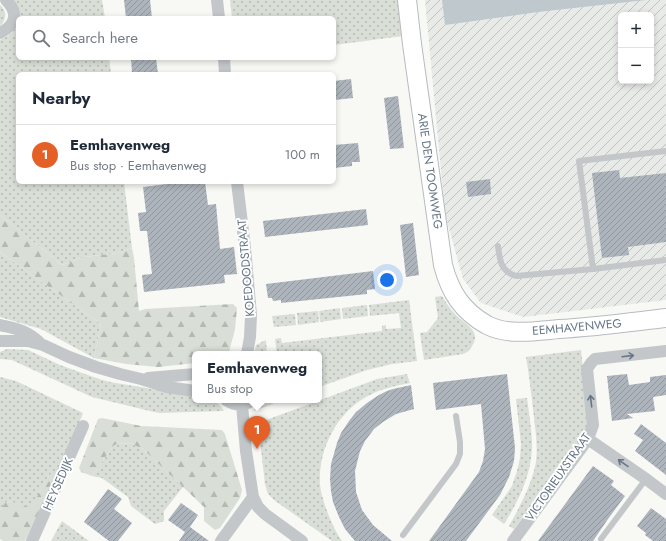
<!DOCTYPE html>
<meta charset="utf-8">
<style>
:root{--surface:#fff;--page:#f6f6f7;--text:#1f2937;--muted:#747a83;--line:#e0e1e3;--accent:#e56027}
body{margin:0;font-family:Jost,sans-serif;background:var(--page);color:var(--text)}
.controls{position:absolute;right:12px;top:12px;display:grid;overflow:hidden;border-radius:6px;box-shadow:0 2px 6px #0003}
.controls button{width:36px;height:36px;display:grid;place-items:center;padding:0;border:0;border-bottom:1px solid var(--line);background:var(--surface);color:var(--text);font:20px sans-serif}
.you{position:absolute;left:387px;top:280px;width:14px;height:14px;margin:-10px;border:3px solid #fff;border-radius:50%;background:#1a73e8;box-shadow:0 0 0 6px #1a73e833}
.badge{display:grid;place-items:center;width:26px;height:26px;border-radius:50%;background:var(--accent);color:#fff;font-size:13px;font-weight:700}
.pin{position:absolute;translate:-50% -33px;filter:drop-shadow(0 1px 2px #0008)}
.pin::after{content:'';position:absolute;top:21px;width:14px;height:12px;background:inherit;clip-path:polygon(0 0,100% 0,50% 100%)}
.popup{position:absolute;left:192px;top:351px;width:130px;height:52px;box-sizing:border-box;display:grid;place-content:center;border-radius:6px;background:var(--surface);filter:drop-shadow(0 1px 3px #0005);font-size:13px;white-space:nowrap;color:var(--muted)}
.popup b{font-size:15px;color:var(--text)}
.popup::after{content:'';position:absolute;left:50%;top:100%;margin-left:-8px;border:8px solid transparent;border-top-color:var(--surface)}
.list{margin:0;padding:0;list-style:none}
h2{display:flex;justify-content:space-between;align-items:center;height:52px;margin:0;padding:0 16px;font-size:17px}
h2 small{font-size:13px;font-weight:400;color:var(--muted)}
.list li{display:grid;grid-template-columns:26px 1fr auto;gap:12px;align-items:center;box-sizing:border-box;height:60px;padding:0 16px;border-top:1px solid var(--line)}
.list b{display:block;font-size:15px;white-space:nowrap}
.list p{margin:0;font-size:13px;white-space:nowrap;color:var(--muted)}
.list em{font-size:13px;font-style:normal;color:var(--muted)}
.icon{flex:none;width:22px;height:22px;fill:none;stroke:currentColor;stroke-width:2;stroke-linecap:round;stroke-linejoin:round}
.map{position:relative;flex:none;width:666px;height:541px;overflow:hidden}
.search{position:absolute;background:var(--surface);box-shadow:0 2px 6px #0003;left:16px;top:16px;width:320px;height:44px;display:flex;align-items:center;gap:10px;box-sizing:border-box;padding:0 14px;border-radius:6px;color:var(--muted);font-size:15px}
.panel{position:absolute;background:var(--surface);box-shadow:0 2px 6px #0003;left:16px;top:72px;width:320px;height:112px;border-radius:6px}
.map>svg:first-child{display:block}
</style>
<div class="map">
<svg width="666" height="541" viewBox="0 0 666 541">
<defs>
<pattern id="industrial-furrows" width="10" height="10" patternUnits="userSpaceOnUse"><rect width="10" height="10" fill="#e8eae8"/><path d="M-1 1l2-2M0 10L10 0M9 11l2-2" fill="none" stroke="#c0c2c2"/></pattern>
<pattern id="green-dots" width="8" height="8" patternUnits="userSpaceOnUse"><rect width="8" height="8" fill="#d9dfd6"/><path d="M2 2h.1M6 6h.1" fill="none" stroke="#b4b9b3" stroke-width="1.8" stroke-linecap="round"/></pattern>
<pattern id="forest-firs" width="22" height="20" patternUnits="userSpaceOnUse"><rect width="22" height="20" fill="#d9dfd6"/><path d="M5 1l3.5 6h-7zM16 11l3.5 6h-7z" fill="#b4b9b3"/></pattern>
<pattern id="building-hatch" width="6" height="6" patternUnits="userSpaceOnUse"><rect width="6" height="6" fill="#adb4bb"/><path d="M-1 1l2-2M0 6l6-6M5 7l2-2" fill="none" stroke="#91979e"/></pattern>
</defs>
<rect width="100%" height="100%" fill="#f8f8f5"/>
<!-- industrial -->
<path fill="url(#industrial-furrows)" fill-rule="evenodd" d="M425,0H666V300L523,317L481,303L463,279L445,214ZM621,15H651V81H621Z"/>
<!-- green -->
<path fill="url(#green-dots)" d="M14,0H102L105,18H19L17,5Z
M230,0H399L403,36L334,45V18H232Z
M0,5C7,11 7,19 0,26Z
M18,23V58H109L111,74H18V182H124L132,248L117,253L84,257L62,265L0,215V40L11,34Z
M0,252L101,324L94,358L41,329L0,317Z
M442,296C446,302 450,309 455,314C464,324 482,330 472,346C470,350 468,352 463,354L424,360L420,333L427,332L438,318L435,297Z
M409,300L417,361L392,364L367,370L319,387V354H277L275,339L281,338L282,343L382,331V326L386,325V329L401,328L399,313L370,316L369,305Z
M367,305L368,316L343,319L342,308Z
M340,308L341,319L320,322L319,311Z
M318,311L319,322L298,325L297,313Z
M295,314L296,325L274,327L272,316Z
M266,340L267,354H254L256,345Z
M7,349L28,350L60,365L99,379L110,382L195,396V400C206,400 218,399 224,411L159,413L150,411L92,397L12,360L0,359V352Z
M581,350L589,425L587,430L514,529L509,526C519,508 530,488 535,467C539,448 535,428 533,409C531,392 529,374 526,357Z
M407,374L410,383C394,386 380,389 366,397C336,414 318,450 320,485C321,495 325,505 328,514C333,525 335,531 342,541H332L274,500L268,494L265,484L258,423L361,385L377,379Z
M0,377L16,381L83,413L64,462L57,475H49L31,509L9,501L5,503L0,510Z
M527,398C529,412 531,426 532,441C533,471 520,499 504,524L492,515L512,486L517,471L520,458L521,444L516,399Z
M261,400H273V404L254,411L256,406Z
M119,443L132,444L143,449L183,487L164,511V521L155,524L131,506L128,497L102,478L92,476L113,446Z
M62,521L89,541H51Z"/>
<!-- forest -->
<path fill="url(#forest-firs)" d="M0,215L62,265L84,257L117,253L132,248L134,258L139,311L145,309L233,304L237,308L235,329L229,352L227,354H195V363L158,367L126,364L94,358L101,324L0,252Z
M102,418L141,426L222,430L225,434L242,490L240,498L220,528L215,530L204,521V507L143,449L132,444L119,443L113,446L92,476L81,472L79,468L98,419Z
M54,472L57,475L25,541H3L0,539V510L5,503L9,501L31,508L49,475Z"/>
<!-- water -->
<path fill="#bec8cd" d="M442,0H646L538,12L445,25Z"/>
<!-- building -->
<path fill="url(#building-hatch)" d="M124,0H150L152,18H126Z
M131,58H156L158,74H132Z
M351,79L353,98L334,100V81Z
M398,96L404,148L390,149L384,98Z
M358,143L360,162H352V166L334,168V145Z
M619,170L620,178L666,173V242L628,247L629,255L602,258L592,173Z
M490,179L491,194L468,197L466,182Z
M183,182H205L208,205L216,204L220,249L234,247L237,274L224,275L225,283L144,292L142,275L152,274L147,231H140L138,213L146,212L143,187Z
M366,209L368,225L265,237L263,221Z
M413,223L419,275L406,277L400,225Z
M373,271L375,289L367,290V294L281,303V300L273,301L272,298H268L266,284Z
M507,374L515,448L514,461L509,477L500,495L466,541H429L479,472L483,461L485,449L481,404L436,410L433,383Z
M627,374L629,385L650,382V377L666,375V395L653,397L655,411L627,414L633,418L612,421L607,376Z
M411,385L414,409L396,414L383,422L374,429L365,441L360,451L355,471L356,492L362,510L373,525L392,541H355L345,529L339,517L333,502L331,491L330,479L331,464L337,443L341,433L349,421L356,412L367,403L379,395L387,391L393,389Z
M641,424L666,443V475L635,451L643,440L634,434Z
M593,466L614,481L611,485L625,496L608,519L593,541H538Z
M108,489L122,499L114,509L132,523L118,541H109L84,522Z
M181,503L198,515L190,527L209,541H179L185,532L168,520Z
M651,508L666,519V541H653L645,535L646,533L637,526Z"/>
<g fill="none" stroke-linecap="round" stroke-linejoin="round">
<!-- secondary casing -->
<g stroke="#b7bcc1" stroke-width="20">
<path id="secondary" d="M407,0L412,44L443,265C450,292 462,311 487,325C508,336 536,331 559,329C595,327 631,322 666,318"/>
</g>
<!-- lane -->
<path stroke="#c3c7ca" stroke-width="6" d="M498,246C500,260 500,271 516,276L593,269L666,260
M593,269L579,161L666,151
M403,535L456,464L460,454V442L456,416
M601,539L646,479"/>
<!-- street -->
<path stroke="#c3c7ca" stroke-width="12" d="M217,0L219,18
M0,33C16,25 19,13 6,0
M224,58L225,74
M237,182L245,248L251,315L250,337L247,354
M0,325C17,329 26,330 39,342
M0,341H28L43,345L69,357L96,367L120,374L141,379L167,387L195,391
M148,378L195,374
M226,400C235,406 244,406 253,400
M242,405L246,451L253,497L258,507L265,514L302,541
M588,439L646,479L666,494
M32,541L83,426
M221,541L253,497
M513,541L588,439L593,425L587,369L591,363L595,359L666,351"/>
<!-- secondary -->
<use href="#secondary" stroke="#fff" stroke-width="18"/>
</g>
<!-- one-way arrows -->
<defs><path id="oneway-shaft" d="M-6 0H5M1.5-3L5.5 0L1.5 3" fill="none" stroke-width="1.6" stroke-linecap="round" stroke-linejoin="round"/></defs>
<g stroke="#667686">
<use href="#oneway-shaft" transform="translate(628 356) rotate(-7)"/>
<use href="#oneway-shaft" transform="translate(591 401) rotate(-97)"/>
<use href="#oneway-shaft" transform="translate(623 463) rotate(-145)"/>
</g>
<g text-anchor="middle" stroke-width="4" stroke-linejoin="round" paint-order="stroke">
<!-- street labels -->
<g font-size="12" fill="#667686" stroke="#fff">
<text transform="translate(430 171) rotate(82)" y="4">ARIE DEN TOOMWEG</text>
<text transform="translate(246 268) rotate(-95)" y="4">KOEDOODSTRAAT</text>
<text transform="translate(577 327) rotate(-5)" y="4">EEMHAVENWEG</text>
<text transform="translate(558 477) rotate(-55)" y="4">VICTORIEUXSTRAAT</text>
<text transform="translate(58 484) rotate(-66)" y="4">HEYSEDIJK</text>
</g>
</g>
</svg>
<div class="controls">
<button>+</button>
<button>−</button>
</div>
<div class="you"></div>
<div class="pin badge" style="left:257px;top:449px">1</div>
<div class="popup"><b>Eemhavenweg</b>Bus stop</div>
<div class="search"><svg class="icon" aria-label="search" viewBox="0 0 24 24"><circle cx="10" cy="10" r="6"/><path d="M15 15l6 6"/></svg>Search here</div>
<section class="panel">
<h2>Nearby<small></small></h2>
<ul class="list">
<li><span class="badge">1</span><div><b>Eemhavenweg</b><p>Bus stop · Eemhavenweg</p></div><em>100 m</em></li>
</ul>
</section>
</div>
